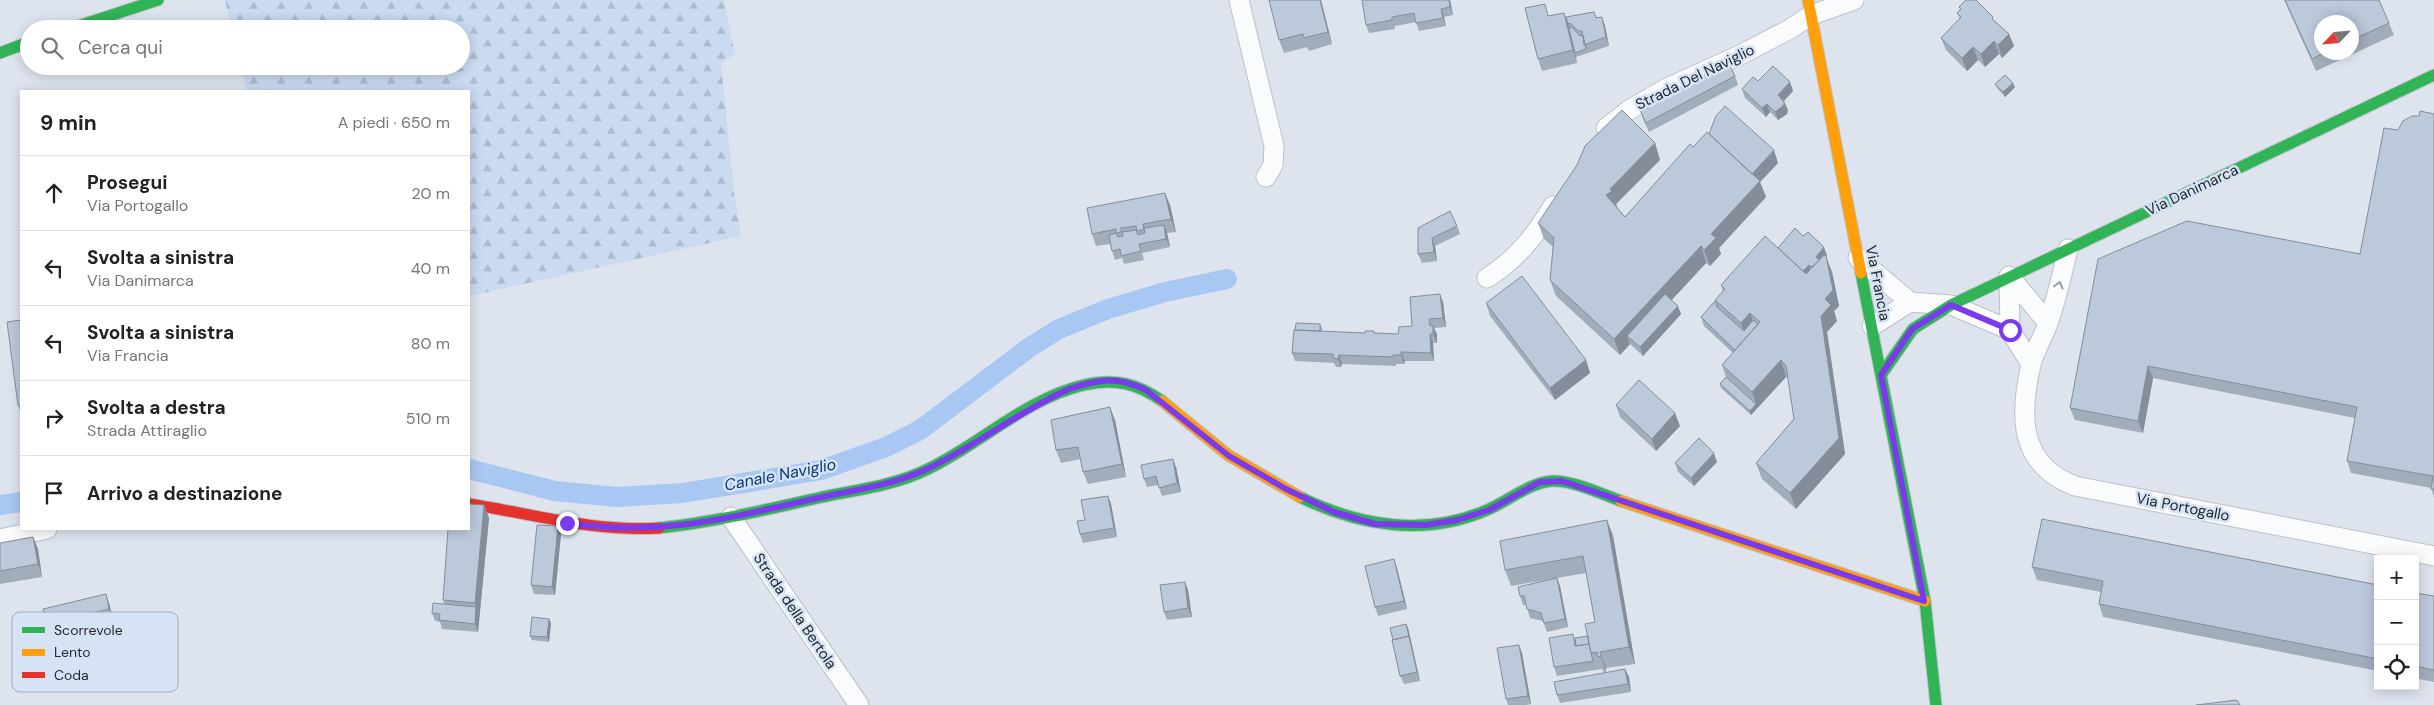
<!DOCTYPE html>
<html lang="it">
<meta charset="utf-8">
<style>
:root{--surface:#fff;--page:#f2f2f2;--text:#222;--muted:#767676;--line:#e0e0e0}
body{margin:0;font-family:"DM Sans",sans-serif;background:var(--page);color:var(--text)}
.controls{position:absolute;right:15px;bottom:15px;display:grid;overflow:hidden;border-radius:0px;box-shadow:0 2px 12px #0003}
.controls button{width:45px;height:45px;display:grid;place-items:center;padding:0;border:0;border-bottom:1px solid var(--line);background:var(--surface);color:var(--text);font:25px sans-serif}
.compass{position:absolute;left:2314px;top:15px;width:45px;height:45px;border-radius:50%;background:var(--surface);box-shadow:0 2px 12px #0003;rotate:244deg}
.stop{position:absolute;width:15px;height:15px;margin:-11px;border:4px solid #7c3aed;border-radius:50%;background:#fff}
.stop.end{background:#7c3aed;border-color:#fff;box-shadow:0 1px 5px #0008}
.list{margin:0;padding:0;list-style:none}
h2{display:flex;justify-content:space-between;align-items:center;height:65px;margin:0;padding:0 20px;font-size:21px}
h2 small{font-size:16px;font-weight:400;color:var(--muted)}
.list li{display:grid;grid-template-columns:32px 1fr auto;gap:15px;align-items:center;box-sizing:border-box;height:75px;padding:0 20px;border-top:1px solid var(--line)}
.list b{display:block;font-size:19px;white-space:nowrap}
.list p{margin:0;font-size:16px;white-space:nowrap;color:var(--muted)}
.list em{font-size:16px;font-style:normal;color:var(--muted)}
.icon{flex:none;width:28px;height:28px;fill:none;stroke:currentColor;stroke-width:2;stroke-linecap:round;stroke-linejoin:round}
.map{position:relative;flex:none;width:2434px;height:705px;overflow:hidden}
.search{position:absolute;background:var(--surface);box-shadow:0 2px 12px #0003;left:20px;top:20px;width:450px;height:55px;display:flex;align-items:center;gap:12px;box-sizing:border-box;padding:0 18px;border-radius:28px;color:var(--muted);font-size:19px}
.panel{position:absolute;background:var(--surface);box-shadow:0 2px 12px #0003;left:20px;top:90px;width:450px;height:440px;border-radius:0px}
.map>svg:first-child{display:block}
</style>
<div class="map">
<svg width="2434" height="705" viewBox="0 0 2434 705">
<defs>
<pattern id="forest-firs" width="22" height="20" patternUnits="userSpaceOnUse" patternTransform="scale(1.25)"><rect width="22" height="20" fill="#c9daf1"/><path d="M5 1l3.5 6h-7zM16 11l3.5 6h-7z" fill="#acbbcf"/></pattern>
</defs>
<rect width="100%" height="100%" fill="#dde4ee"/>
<!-- forest -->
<path fill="url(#forest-firs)" d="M225,0H724L735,54L721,64L734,192L741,236L469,296V91H246L241,66H461V29H232Z"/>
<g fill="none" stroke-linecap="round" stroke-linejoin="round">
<!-- canal -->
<path stroke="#a8c7f2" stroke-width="20" d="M469,469L555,491L617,497L683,493L821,470L886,447L920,430L1030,347L1059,329L1108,309L1165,292L1227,279
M0,505L21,502"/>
<!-- street casing -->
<g stroke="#bbc1c9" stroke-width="21">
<path id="street" d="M1239,0L1274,146L1273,165L1266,177
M1606,128L1629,110L1665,89L1740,55L1790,29L1811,15L1854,0
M2068,249C2062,273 2057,299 2048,323C2044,337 2034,350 2031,365C2019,416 2019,465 2075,486L2434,556
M1858,258L1910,302L1951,305L2010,330L2031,364
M2009,276L2048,323
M2009,276L2010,330
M1487,278C1517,259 1535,236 1553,206
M1872,326L1910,302
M731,517L859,705
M0,539L47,529"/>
</g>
<!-- fast casing -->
<g stroke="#bbc1c9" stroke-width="13">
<path id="fast" d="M69,29L158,0
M0,53L29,42
M1861,273L1925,601L1936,705
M1881,375L1913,329L1951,305L2434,75
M1300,497C1359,526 1425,537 1487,510C1509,501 1528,483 1552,481C1572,480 1602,494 1621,501
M659,528C713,522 765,510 818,498C855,490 894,486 928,469C980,444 1027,398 1084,385C1114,378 1137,383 1162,401"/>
</g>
<!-- slow casing -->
<g stroke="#bbc1c9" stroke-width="13">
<path id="slow" d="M1808,0L1861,273
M1162,401L1228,455L1300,497
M1621,501L1925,601"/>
</g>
<!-- jam casing -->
<g stroke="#bbc1c9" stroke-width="13">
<path id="jam" d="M469,504C533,514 593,532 659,528"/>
</g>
<!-- street -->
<use href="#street" stroke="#fafbfc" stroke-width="19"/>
<!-- fast -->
<use href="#fast" stroke="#30b455" stroke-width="11"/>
<!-- slow -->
<use href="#slow" stroke="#ff9f0a" stroke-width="11"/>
<!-- jam -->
<use href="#jam" stroke="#e5322d" stroke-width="11"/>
</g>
<!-- wall -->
<path fill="#a2adbc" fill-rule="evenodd" d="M1321,0L1332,44L1309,51L1307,47L1284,53L1279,40Z
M1450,0L1453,15L1444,17L1446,26L1419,31L1416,22L1395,26V29L1369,33L1366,25Z
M2284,0H2379L2389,23L2394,35L2316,71ZM2352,22V52H2322Z
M1959,7L1995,21L2009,34L2014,46L2002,58L1999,54L1985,67L1978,60L1967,71L1946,50L1941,38L1960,19L1957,13L1960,10Z
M1594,12L1597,18L1602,17L1605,26L1609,46L1576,57L1577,63L1542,71L1538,59L1550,16L1567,20Z
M1735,76L1738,85L1649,132L1643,119L1640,110Z
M1758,81L1790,82L1793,91L1784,101L1788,110L1787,114L1778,120L1770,112L1766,117L1745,98L1742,89Z
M1995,84L2015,87L2005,97L1997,88Z
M2434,114V497L2431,488L2351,473L2347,461L2355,418L2153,378L2143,433L2075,420L2070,408L2360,254L2398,130L2419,116Z
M1709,134L1778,163L1760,182L1766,197L1719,248L1721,254L1710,266L1706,263L1672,300L1681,314L1643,356L1630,344L1620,355L1556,296L1550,280L1553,247L1544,239L1538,223L1655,143L1660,160L1616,204L1617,207L1625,217L1693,147Z
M1170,205L1176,232L1167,233L1170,247L1142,253L1144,260L1124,264L1122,258L1115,260L1110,244L1096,246L1092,234Z
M1457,226L1460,234L1435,246L1437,261L1422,263L1418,254V228Z
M1803,236L1827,256L1826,257L1832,272L1839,306L1834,311L1837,321L1827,332L1845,454L1796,509L1762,479L1756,463L1794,419L1788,378L1786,377L1751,415L1721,388L1720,384L1726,377L1722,365L1733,353L1704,326L1701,317L1715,301V300L1723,292L1721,285L1778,248Z
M1443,302L1446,327L1434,328L1437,334V343H1433L1434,361H1405L1404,364H1396V366L1342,364L1341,367H1336L1334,363L1295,361L1292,353L1320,324L1322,328V331L1365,333L1374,331V333L1398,334L1412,326Z
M1486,303L1586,360L1590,373L1555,400L1490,316Z
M21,320V414L18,405Z
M1616,405L1680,426L1656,451L1620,417Z
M1115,420L1126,477L1088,484L1083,472L1081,459L1061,463L1056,450Z
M1717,462L1694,486L1678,472L1675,463Z
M1176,467L1181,492L1162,496L1158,485L1147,487L1144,479Z
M1108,496L1111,504L1117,537L1083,543L1080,534L1085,520Z
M484,505L489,518L478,632L442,629L440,622L435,621L432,613L444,604L443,600Z
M1607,520L1613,536L1635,664L1606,668V672L1604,673L1602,669L1557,676L1554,667L1575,638L1588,636L1595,622L1586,573L1557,578L1560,586L1568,627L1547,632L1543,621L1530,618L1526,605H1523L1520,596L1547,580L1511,586L1505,570Z
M558,526L561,534L555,595L534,594L531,585Z
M33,537L38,549L42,577L0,584V543Z
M2032,567L2378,585V671L2103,617L2099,604L2101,592L2037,580Z
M1397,568L1407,609L1378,616L1375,607Z
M1185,582L1188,590L1192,617L1167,620L1164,612Z
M2415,593L2434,596V682L2415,678Z
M109,603L113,618L50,632L47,624Z
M549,619L551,623L549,642L532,640L530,636Z
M1408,628L1420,681L1404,684L1400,676Z
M1522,653L1531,704L1526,705H1508L1506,699Z
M1625,669L1629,677L1631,692L1560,703L1557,695Z"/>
<!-- shaded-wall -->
<path fill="#848d99" d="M1320,0H1321L1332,44L1328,32Z
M1449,0H1450L1453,15L1450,7Z
M1441,9L1444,17L1446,26L1443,18Z
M1564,13L1570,29L1577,63L1573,50Z
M1602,17L1605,26L1609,46L1606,37Z
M2009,34L2014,46L2002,58L1998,45Z
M1994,41L1999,54L1985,67L1981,54Z
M1973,47L1978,60L1967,71L1962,58Z
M1790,82L1793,91L1781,104L1778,95Z
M2013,83L2015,87L2005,97L2003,92Z
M1784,102L1788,110L1787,114L1778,120L1775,112Z
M1767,104L1770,112L1766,117L1762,108Z
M1655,143L1660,160L1616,204L1617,207L1612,212L1606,195L1610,189Z
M1774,150L1778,163L1760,182L1766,197L1719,248L1721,254L1710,266L1704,250L1711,234L1751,175Z
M1165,193L1170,205L1176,232L1171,219Z
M1164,225L1167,233L1170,247L1166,239Z
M1432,238L1435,246L1437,261L1434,252Z
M1701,246L1706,263L1633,341L1627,336L1630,344L1620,355L1614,339Z
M1824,247L1827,256L1826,257L1832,272L1839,306L1834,311L1837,321L1827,332L1845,454L1796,509L1790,493L1825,299L1819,265L1816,257Z
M1809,265L1812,274H1801Z
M1440,294L1443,302L1446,327L1443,318Z
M1678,306L1681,314L1643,356L1640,347Z
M1750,313L1756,329L1747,339L1741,323Z
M1433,326L1437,334V343L1433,334Z
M1430,334L1433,343L1434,361L1431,353Z
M1401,352L1405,361L1404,364L1401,355Z
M1339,355L1342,364L1341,367L1338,359Z
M1586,360L1590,373L1555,400L1550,388Z
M1781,360L1786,377L1751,415L1750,411L1756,404L1752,392Z
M2148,366L2153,378L2143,433L2138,421Z
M1110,407L1115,420L1126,477L1122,464Z
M1675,413L1680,426L1656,451L1652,439Z
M1714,453L1717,462L1694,486L1691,478Z
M1173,459L1176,467L1181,492L1177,483Z
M1108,496L1111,504L1117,537L1114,528Z
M484,505L489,518L478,632L475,624L476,607L475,603Z
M1607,520L1613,536L1635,664L1629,647Z
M558,526L561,534L555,595L552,587Z
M33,537L38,549L42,577L38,564Z
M1394,559L1397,568L1407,609L1404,601Z
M1557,578L1560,586L1568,627L1565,619Z
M1185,582L1188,590L1192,617L1188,608Z
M106,594L109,603L113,618L109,609Z
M549,619L551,623L549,642L547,637Z
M1406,624L1408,628L1420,681L1417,672Z
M1519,645L1522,653L1531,704L1528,696Z
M1600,652L1606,668V672L1601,656Z
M1625,669L1629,677L1631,692L1628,684Z"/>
<!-- building -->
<path fill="#bcc9db" stroke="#848d99" d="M1269,0H1320L1328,32L1304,38L1303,34L1279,40Z
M1362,0H1449L1450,7L1441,9L1443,18L1416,23L1414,13L1392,17V20L1366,25Z
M1966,0H1976L1993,17L1992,19L2009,34L1998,45L1994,41L1981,54L1973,47L1962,58L1941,38L1961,17L1957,13L1961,9L1959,7Z
M2285,0H2379L2389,23L2352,40V22H2322V52H2325L2312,59Z
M1545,4L1548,16L1564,13L1573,50L1538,59L1525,8Z
M1594,12L1596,18L1602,17L1606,37L1584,45L1582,31H1578L1570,23L1568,24L1566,17Z
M1572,27L1580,36L1583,35L1586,49L1575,53L1569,29Z
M1729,64L1735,76L1646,123L1640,110L1696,79Z
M1773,66L1790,82L1778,95L1784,102V105L1775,112L1767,104L1762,108L1742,89L1753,77L1758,81Z
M2005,75L2013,83L2003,92L1995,84Z
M1725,106L1774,150L1752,174L1709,134L1716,116Z
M1622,110L1655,143L1610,189L1612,191L1606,195L1625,217L1690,144L1693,147L1707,132L1760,181L1711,234L1716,238L1704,250L1701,246L1614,339L1550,280L1554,238L1538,223L1577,165L1585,146Z
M2420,111L2434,114V489H2431L2433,476L2347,461L2357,407L2148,366L2138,421L2070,408L2098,259L2187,221L2360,254L2384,128L2398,130L2403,121L2412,116H2419Z
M1165,193L1171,219L1143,224L1144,229L1137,231L1136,226L1121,228V232L1116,233V229L1092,234L1087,208Z
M1450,211L1457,226L1432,238L1434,252L1418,254V228Z
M1164,225L1166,239L1139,244L1141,251L1121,256L1120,249L1112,251L1109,235L1116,233L1118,237L1123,236L1122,232L1136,230L1138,235L1145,233L1144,228Z
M1795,228L1803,236L1808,232L1824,247L1816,257L1819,260L1812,267L1809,265L1803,271L1778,248Z
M1765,236L1806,274L1824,255L1826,256L1833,290L1825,299L1831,305L1821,316L1839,438L1790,493L1756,463L1794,419L1786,366L1781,360L1752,392L1722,365L1760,322L1750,313L1741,323L1715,300L1725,289L1721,285Z
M1522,276L1586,360L1550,388L1486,303Z
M1440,294L1443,318L1429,319L1430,326H1433V334H1430L1431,353L1401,352V355H1393V357L1339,355L1338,359L1333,358V354L1292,353L1294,330L1365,333V331H1374V333L1398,334L1399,327L1412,326L1410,297Z
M1665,294L1678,306L1640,347L1627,336Z
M1715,301L1717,307L1744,331L1753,320L1758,324L1735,350L1701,317Z
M21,320V405H18L7,322Z
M1296,323L1320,324V331L1295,330Z
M1726,377L1756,404L1750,411L1720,384Z
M1639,380L1675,413L1652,439L1616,405Z
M1110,407L1122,464L1083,472L1078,447L1056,450L1051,420Z
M1699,438L1714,453L1691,478L1675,463Z
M1173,459L1177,483L1159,488L1156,476L1144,479L1141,465Z
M1108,496L1114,528L1080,534L1077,521L1085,520L1081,500Z
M469,504L484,505L475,603L443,600L448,529H469Z
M2042,519L2378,585V659L2099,604L2103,581L2032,567Z
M1607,520L1629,647L1600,652L1601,656L1598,657L1597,652L1591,653L1585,624L1595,622L1583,556L1505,570L1500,541Z
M537,525L558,526L552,587L531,585Z
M33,537L38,564L0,571V543Z
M1394,559L1404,601L1375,607L1365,566Z
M1557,578L1565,619L1544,623L1541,613L1527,609L1524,596H1520L1518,587Z
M1185,582L1188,608L1164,612L1160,585Z
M2415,593L2434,596V670L2415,666Z
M106,594L109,609L47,624L43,609Z
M433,603L476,607L475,624L439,620L440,614L432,613Z
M532,617L549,619L547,637L530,636Z
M1406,624L1410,641L1409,636L1393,640L1390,628Z
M1573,634L1575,646L1589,644L1591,653L1593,661L1554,667L1549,638Z
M1409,636L1417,672L1400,676L1392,640Z
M1588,636L1589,644L1576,646L1575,638Z
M1519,645L1528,696L1506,699L1497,648Z
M1625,669L1628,684L1557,695L1554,682Z
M2237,700L2240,705H2196Z"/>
<!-- one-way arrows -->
<defs><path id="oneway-chevron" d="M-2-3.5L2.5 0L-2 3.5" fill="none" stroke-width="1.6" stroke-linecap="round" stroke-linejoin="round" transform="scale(1.25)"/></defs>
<use stroke="#999c9f" href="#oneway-chevron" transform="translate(2059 285) rotate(-75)"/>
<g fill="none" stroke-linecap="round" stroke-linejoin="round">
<!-- route -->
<path stroke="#7c3aed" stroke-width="6" d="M567,523C660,537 728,518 818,498C854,490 893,485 927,469C976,446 1019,411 1069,389C1099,379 1117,376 1146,390L1229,456L1286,489L1334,512L1375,524L1426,525L1457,520L1489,510L1540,482L1562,481L1924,601L1881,375L1912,329L1951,305L2010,330"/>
</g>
<g text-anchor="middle" stroke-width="5" stroke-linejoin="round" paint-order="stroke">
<!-- street labels -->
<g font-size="15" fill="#23282e" stroke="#d6e3f5">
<text transform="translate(1695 77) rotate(-26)" y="5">Strada Del Naviglio</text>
<text transform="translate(2192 190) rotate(-25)" y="5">Via Danimarca</text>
<text transform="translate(1878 283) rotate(79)" y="5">Via Francia</text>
<text transform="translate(2183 507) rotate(11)" y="5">Via Portogallo</text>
<text transform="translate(795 611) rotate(56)" y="5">Strada della Bertola</text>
</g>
<!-- water labels -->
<g font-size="16" font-style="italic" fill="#023875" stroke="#d6e3f5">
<text transform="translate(780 474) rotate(-11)" y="6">Canale Naviglio</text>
</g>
</g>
<!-- legend -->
<rect x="12" y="612" width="166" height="80" rx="8" fill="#d6e3f5" stroke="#a0abb9" stroke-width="1"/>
<rect x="22" y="627" width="23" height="6" fill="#30b455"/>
<rect x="22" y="649" width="23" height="7" fill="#ff9f0a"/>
<rect x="22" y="672" width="23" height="6" fill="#e5322d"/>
<g font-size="14" fill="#23282e">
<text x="54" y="635">Scorrevole</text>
<text x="54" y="657">Lento</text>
<text x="54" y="680">Coda</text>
</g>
</svg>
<div class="controls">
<button>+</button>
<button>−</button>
<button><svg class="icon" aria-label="locate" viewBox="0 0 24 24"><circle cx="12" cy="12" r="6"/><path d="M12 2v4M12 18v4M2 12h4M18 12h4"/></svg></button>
</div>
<svg class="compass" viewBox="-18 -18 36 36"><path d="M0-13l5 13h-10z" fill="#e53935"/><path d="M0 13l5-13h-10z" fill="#767676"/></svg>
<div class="stop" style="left:2010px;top:330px"></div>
<div class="stop end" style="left:567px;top:523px"></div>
<div class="search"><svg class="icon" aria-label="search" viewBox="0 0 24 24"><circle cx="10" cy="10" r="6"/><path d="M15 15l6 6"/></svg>Cerca qui</div>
<section class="panel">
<h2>9 min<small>A piedi · 650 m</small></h2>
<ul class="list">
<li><svg class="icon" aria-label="ahead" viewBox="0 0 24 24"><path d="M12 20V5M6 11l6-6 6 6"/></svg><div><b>Prosegui</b><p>Via Portogallo</p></div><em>20 m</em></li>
<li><svg class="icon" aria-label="left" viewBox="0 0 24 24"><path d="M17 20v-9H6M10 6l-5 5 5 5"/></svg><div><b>Svolta a sinistra</b><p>Via Danimarca</p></div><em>40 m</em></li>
<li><svg class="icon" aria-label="left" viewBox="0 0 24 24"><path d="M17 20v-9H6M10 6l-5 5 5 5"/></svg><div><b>Svolta a sinistra</b><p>Via Francia</p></div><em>80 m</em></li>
<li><svg class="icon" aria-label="right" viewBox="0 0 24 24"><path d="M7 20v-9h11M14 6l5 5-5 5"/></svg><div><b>Svolta a destra</b><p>Strada Attiraglio</p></div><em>510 m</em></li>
<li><svg class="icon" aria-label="arrive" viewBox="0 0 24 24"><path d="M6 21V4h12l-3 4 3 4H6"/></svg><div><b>Arrivo a destinazione</b></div></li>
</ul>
</section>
</div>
